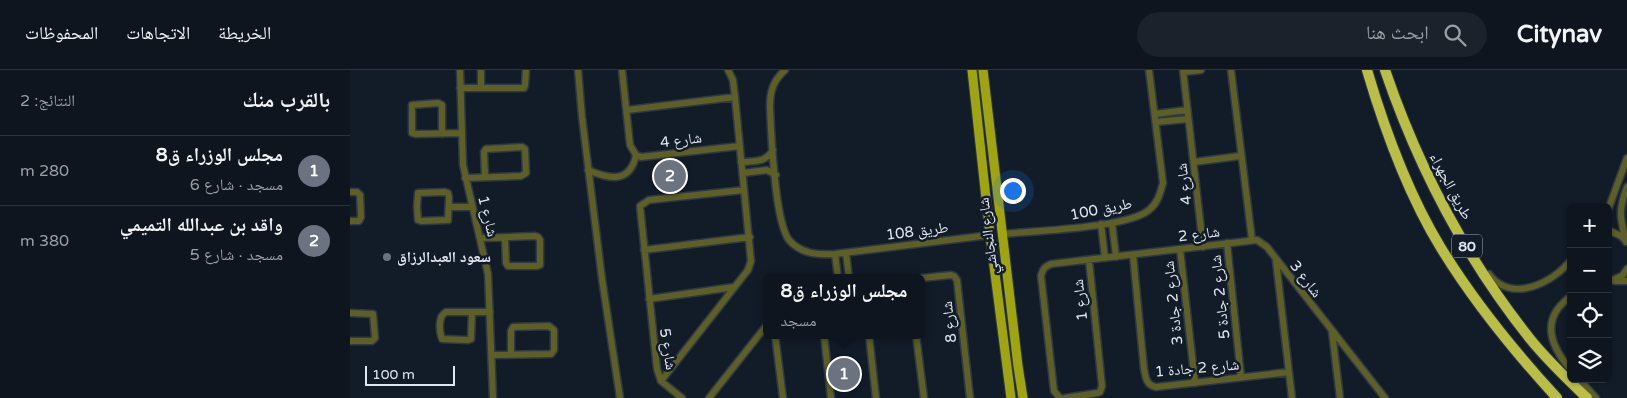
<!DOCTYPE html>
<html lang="ar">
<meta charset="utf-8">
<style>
:root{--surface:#0e151f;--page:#1c222c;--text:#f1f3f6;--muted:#9b9fa4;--line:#2e343d;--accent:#d93025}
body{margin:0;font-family:"Varela Round","Noto Naskh Arabic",sans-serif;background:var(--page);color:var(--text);direction:rtl}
.controls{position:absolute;right:15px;bottom:15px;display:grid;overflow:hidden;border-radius:8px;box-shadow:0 1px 4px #0004}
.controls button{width:45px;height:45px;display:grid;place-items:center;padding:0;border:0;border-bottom:1px solid var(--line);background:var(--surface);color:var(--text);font:25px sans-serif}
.scale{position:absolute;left:15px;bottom:12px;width:90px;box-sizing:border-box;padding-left:5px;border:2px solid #e0e6f0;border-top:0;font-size:14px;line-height:18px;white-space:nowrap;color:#e0e6f0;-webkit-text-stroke:4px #121c29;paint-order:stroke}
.you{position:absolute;left:662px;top:120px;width:18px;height:18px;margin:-12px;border:4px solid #fff;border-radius:50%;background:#1a73e8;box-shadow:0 0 0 8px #1a73e833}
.badge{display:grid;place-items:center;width:32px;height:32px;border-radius:50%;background:var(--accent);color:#fff;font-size:16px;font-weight:700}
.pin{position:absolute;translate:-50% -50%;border:2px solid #fff;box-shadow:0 1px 5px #0006}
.popup{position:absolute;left:413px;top:204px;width:162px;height:65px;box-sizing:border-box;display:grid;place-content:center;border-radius:8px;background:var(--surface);filter:drop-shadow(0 1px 4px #0005);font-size:16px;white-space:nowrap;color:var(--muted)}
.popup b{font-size:19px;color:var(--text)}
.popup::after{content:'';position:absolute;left:50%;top:100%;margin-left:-10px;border:10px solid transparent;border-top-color:var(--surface)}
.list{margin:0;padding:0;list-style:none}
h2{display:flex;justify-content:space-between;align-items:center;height:65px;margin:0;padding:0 20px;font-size:21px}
h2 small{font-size:16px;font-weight:400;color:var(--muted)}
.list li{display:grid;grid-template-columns:32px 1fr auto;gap:15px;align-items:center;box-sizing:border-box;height:70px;padding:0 20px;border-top:1px solid var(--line)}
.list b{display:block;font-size:19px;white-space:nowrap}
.list p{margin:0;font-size:16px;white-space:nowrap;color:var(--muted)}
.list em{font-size:16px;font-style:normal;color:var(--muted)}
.icon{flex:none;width:28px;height:28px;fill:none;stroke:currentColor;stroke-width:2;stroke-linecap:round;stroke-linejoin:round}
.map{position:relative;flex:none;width:1277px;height:328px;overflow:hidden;direction:ltr}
header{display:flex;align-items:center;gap:30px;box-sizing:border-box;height:70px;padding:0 25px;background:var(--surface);border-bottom:1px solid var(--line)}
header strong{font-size:24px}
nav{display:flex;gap:28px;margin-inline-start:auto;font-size:18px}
.search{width:350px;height:45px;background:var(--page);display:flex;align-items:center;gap:12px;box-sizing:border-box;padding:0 18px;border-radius:28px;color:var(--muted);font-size:19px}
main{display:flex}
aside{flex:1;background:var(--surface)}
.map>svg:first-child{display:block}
</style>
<header>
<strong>Citynav</strong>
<div class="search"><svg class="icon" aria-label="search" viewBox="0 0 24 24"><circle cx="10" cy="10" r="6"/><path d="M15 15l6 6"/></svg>ابحث هنا</div>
<nav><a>الخريطة</a><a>الاتجاهات</a><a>المحفوظات</a></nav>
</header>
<main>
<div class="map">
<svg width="1277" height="328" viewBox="0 0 1277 328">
<rect width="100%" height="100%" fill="#121c29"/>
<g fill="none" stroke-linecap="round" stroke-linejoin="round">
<!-- minor casing -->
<g stroke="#2f3845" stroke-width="9">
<path id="minor" d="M110,0L113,95L138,204L143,328
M131,0V18
M228,0L232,47L252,209L270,328
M272,0L280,75L286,85L291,87L390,76
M435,0C423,11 420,21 420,37C421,63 425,152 439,170C451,184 468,185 485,184L640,165
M833,0L853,177
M881,0L902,170
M834,2L851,0
M110,18H174L175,15L176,0
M277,40L385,27
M805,44L837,40
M806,52L838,49
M92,64V35L88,33L62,35V63L65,64L111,63
M391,92C405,91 415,93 423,80
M844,92L890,86
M238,100C259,109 280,114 286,85
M393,103L417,100L426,105
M115,108L171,106L176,103L175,79L172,77L136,79L134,82L135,107
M0,122H7L10,125L11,147L9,151H0
M95,122L98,123L99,127L98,150L71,151L68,150L67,137L68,123Z
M99,137H122
M1258,140L1277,88
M762,153L766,187
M751,154L755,188
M1258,160L1271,166L1275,170
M652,164C683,161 778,158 799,140C808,133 810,123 813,113L799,0
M131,168L185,166L188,167L190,170V195L187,196H158L156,193L155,168
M1276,172C1270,147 1268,141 1277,117
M877,173L891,307
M830,179L845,313
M294,180L400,167
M496,183L499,208
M485,184L488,208
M783,185L794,299C796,308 796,315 806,317L939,302
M926,191L942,328
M1139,204C1161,234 1203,213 1221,190
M572,208L601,205L604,206L607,210L620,328
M1265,211H1277
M1258,212L1272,206L1277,199
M1221,226C1216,230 1210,235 1207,240C1193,261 1207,284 1221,300
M299,229L384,217
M122,242L121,269L118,270L92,269C89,261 88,246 96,242H140
M0,243L23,244L25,268L22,271H0
M982,262L990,328
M425,265L433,328
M474,265L481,328
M519,265L526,328
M566,265L574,328
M142,285L201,284L204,280V260L199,256L163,257L161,261V284
M1229,309L1246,328
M311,311L398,200L401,191L385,27L383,10L378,0
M332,328L311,311L307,299L290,136L299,130L394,120
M359,328L416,256
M710,328L704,321L691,206C693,199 694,197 701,194L907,170L917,177L1035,328
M715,328L747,323L750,322L752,316L739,190"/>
</g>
<!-- major casing -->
<g stroke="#2f3845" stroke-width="11">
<path id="major" d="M622,0L640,165L661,328
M633,0L668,296L673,328"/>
</g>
<!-- highway casing -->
<g stroke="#2f3845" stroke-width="12">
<path id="highway" d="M1017,0C1035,61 1058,124 1091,178C1124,232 1164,281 1207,328
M1035,0C1068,97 1117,190 1181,270C1198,291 1218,310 1237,328"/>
</g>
<!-- minor -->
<use href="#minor" stroke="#5d5f26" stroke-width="6"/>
<!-- major -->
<use href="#major" stroke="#a0a40f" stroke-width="9"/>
<!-- highway -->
<use href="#highway" stroke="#babe47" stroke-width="10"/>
</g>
<!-- markers -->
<circle fill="#6b7280" stroke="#121c29" stroke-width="2" cx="37" cy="187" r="5"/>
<g text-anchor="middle" stroke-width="5" stroke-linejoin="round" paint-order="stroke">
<!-- shield labels -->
<rect fill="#121c29" stroke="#a2a9b4" stroke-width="1" x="1102" y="164.5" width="30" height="23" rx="4"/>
<g font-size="14" font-weight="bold" fill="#e0e6f0">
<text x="1117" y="181">80</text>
</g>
<!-- street labels -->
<g font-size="15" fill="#e0e6f0" stroke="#121c29">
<text transform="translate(331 70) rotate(-7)" y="5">شارع 4</text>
<text transform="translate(834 114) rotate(-97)" y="5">شارع 4</text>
<text transform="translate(1101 116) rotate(62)" y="5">طريق الجهراء</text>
<text transform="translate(751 139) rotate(-11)" y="5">طريق 100</text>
<text transform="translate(138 146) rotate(76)" y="5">شارع 1</text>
<text transform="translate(567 161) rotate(-7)" y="5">طريق 108</text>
<text transform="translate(849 164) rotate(-7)" y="5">شارع 2</text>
<text transform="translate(638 166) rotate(-97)" y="5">شارع النجاشي</text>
<text transform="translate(956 209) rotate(52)" y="5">شارع 3</text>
<text transform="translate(870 227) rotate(-96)" y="5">شارع 2 جادة 5</text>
<text transform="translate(730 230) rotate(-96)" y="5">شارع 1</text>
<text transform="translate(823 233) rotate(-96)" y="5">شارع 2 جادة 3</text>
<text transform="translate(599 252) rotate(-96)" y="5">شارع 8</text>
<text transform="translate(318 279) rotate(81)" y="5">شارع 5</text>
<text transform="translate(847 298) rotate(-5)" y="5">شارع 2 جادة 1</text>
</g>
<!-- poi labels -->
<g font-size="15" font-weight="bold" fill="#e0e6f0" stroke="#121c29" text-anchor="start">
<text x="47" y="192">سعود العبدالرزاق</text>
</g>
</g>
</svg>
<div class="controls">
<button>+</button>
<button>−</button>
<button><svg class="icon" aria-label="locate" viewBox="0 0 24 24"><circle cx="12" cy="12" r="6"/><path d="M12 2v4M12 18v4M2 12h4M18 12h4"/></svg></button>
<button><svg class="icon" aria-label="layers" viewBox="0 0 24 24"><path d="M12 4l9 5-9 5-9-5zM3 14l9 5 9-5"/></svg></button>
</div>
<div class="scale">100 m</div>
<div class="you"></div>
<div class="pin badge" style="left:494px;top:304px;background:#6b7280">1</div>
<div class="popup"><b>مجلس الوزراء ق8</b>مسجد</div>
<div class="pin badge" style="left:320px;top:106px;background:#6b7280">2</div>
</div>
<aside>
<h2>بالقرب منك<small>النتائج: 2</small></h2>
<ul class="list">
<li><span class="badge" style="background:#6b7280">1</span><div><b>مجلس الوزراء ق8</b><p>مسجد · شارع 6</p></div><em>280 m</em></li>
<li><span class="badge" style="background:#6b7280">2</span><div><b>واقد بن عبدالله التميمي</b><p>مسجد · شارع 5</p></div><em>380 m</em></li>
</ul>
</aside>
</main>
